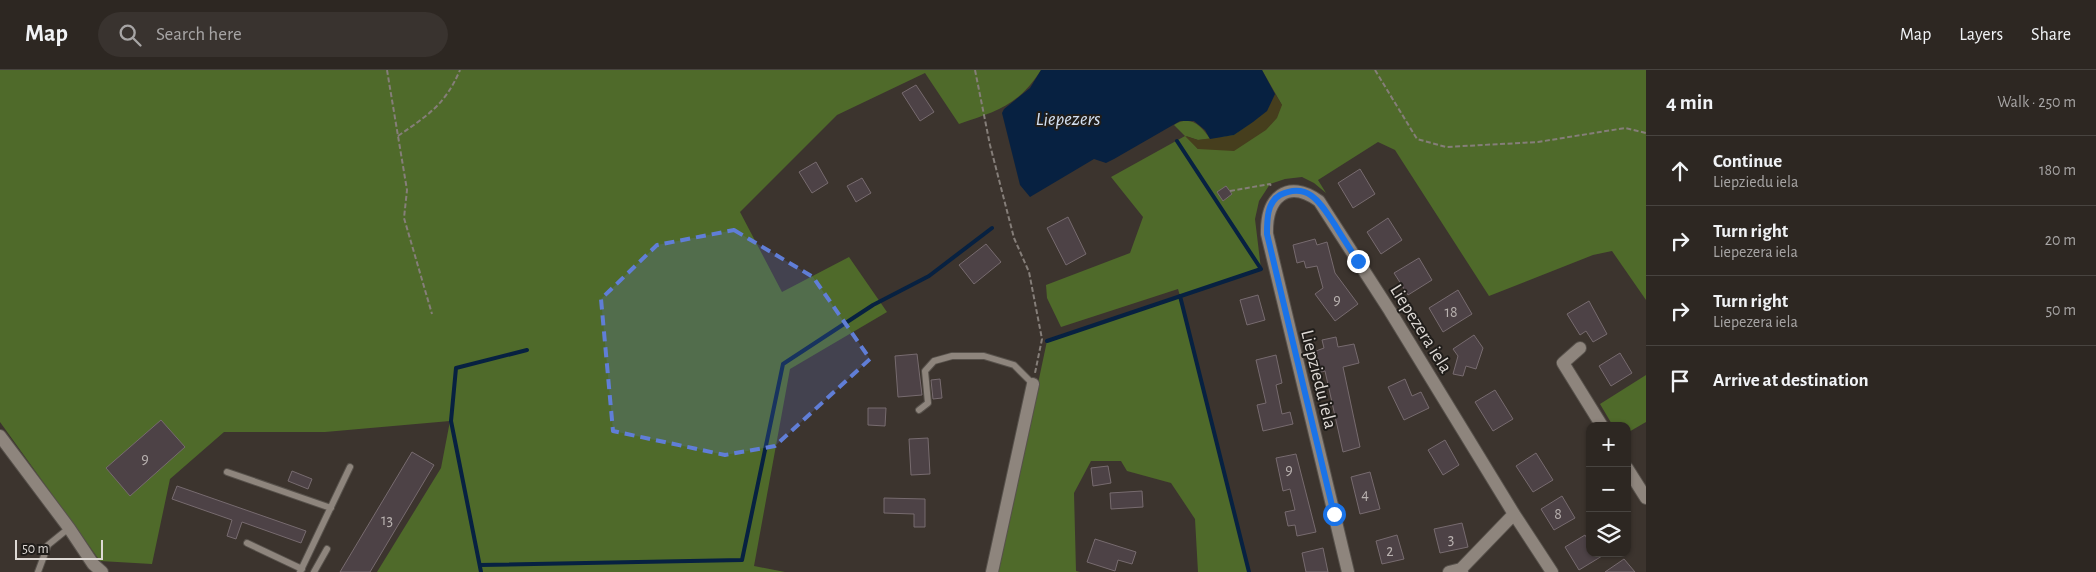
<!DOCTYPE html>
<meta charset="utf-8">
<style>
:root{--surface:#2d2722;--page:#39332f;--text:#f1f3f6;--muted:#a7a5a5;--line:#484440}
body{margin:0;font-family:"Alegreya Sans",sans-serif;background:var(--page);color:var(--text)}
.controls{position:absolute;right:15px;bottom:15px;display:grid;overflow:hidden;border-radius:10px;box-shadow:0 1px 4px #0004}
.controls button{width:45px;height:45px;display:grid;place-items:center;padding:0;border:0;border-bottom:1px solid var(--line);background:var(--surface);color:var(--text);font:25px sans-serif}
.scale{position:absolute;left:15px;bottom:12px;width:88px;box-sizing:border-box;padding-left:5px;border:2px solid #ddd8d4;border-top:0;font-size:14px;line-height:18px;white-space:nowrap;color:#ddd8d4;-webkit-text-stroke:4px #201d1a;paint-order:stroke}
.stop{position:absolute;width:15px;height:15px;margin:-11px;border:4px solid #1a73e8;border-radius:50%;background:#fff}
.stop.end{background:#1a73e8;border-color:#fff;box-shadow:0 1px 5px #0008}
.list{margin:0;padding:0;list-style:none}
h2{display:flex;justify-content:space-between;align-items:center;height:65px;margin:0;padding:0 20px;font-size:21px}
h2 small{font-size:16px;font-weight:400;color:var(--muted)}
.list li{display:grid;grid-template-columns:32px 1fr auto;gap:15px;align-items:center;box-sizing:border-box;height:70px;padding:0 20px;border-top:1px solid var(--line)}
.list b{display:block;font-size:19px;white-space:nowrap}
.list p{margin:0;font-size:16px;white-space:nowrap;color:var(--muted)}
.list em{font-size:16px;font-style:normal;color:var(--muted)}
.icon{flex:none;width:28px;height:28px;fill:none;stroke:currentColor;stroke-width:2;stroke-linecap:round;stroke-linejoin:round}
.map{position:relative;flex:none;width:1646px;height:502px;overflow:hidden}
header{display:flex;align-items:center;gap:30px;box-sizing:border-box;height:70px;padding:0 25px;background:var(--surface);border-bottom:1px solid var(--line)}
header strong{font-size:24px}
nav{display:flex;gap:28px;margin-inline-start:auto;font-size:18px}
.search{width:350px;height:45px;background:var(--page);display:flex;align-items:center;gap:12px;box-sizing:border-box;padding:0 18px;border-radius:28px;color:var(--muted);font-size:19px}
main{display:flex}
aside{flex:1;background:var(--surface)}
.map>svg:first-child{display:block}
</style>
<header>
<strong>Map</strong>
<div class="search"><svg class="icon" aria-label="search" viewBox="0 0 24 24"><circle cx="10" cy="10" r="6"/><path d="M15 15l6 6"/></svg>Search here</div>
<nav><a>Map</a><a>Layers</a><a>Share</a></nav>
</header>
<main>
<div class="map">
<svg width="1646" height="502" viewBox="0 0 1646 502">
<rect width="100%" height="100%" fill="#3c342e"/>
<!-- green -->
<path fill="#4f6a2a" d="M0,0H1041C1018,36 997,41 959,54L925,3L837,45L740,142L782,222L849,187L887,242L790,299L754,496L785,502H377L441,398L450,351L325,362H224L170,409L152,494L100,491L0,352Z
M1262,0H1646V230L1612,181L1593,185L1489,226L1395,80L1378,72L1318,110L1326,123L1314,113L1302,107L1285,109L1270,114L1259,131L1255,149L1261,199L1180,226L1249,502H1198L1195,449L1171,413L1127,401L1121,391H1091L1074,423L1076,501L1080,502H998L1047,271L1180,226L1178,219L1061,257L1047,228L1046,215L1130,183L1143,147L1111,107L1185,66L1174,55C1190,44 1202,56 1210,69L1198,70L1186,66L1198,79L1282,35Z
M1646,305V352L1627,363V356H1613L1600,334Z"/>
<!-- sand -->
<path fill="#463e1d" d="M1275,24L1282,35L1277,48L1266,60L1234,81L1198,79L1185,66L1198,70L1234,65L1267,41Z"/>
<!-- water -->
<path fill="#072141" d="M1041,0H1262L1275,24L1267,41L1253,52L1234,65L1210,69L1205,60L1194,51H1180L1114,89L1106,93L1094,89L1030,127L1020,115L1002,43L1004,39L1030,18Z"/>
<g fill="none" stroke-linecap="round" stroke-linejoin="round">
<!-- stream -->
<path stroke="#072141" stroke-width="4" d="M1180,226L1249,502
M1047,271L1261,199L1177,71
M480,495L742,490L783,294L873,235L929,206L992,158
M481,502L451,351L456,298L527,280"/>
</g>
<!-- building -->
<path fill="#4d4246" stroke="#776b6f" d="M916,15L934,42L920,51L902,23Z
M816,92L828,113L812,123L799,102Z
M1360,99L1375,124L1353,138L1338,113Z
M862,108L871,123L856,132L847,116Z
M1226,116L1232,124L1223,131L1217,122Z
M1068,147L1086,184L1066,195L1047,158Z
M1388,148L1402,170L1381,184L1367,162Z
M1315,169L1317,175L1327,172L1335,203L1358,234L1335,251L1315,224L1323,218L1317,196L1306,198L1304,191L1297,193L1293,175Z
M986,174L1001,192L974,214L959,195Z
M1419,188L1432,210L1408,225L1394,203Z
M1458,220L1472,244L1443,262L1429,238Z
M1258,225L1265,250L1247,255L1240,230Z
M1589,231L1607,264L1593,272L1586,261L1580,265L1567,244Z
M1474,265L1483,278L1476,299L1466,296L1463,306L1453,304L1458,286L1453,279Z
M1336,267L1338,277L1354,274L1359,293L1343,297L1360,377L1343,382L1325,301L1321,302L1316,281L1324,278L1322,270Z
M1620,283L1632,303L1611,316L1599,296Z
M917,284L922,325L898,327L895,286Z
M1276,285L1282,313L1276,315L1282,344L1290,342L1293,354L1263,361L1257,335L1266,333L1256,290Z
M940,309L942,328L933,329L931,310Z
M1405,309L1412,326L1421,322L1429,338L1404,350L1388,317Z
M1495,320L1513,349L1493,361L1475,332Z
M868,338H886L885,356L868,355Z
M161,350L185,377L130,426L106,398Z
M928,368L930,404L911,405L909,369Z
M1445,370L1459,395L1443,405L1428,380Z
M412,382L434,395L370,502H340Z
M1536,383L1553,410L1533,422L1516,396Z
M1296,384L1316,462L1297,466L1295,455L1288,456L1285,442L1295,440L1290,419L1283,421L1276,388Z
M1108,396L1111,413L1093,416L1091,398Z
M292,401L312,409L308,419L288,411Z
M1370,402L1380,439L1360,444L1351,407Z
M177,416L306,461L301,473L242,452L236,469L227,466L232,450L172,429Z
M1142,421L1143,437L1111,439L1110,423Z
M1562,426L1575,448L1554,460L1541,439Z
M884,428L925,429V457H914V444L884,443Z
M1462,453L1468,477L1440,483L1434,459Z
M1397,465L1404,489L1382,494L1376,471Z
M1585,465L1590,474V483H1607L1579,500L1565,477Z
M1095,469L1136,482L1132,494L1118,490L1115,501L1087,492Z
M1323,478L1328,502H1306L1302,483Z
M1624,489L1635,502H1605Z"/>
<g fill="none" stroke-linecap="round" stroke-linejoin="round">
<!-- service casing -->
<g stroke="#57514b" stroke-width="8">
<path id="service" d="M919,340L928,333L925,301L934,291L952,286H984L1014,295L1033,314
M227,402L331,438
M247,473L302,499
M38,502L48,475L69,458
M300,502L350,397
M314,502L327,479"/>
</g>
<!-- minor casing -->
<g stroke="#57514b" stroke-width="14">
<path id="minor" d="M1580,278L1563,293L1602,356
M1627,398L1646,428
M1514,444L1552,502
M992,502L1033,314
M1348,502L1267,164C1266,128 1287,108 1319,131L1390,241L1514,444L1461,499
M1449,502L1461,499L1462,502"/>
</g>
<!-- tertiary casing -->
<g stroke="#57514b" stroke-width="14">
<path id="tertiary" d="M0,366L69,458L93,494L102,502"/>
</g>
<!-- path -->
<path stroke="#857e79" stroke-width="2" stroke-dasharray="5 2.5" stroke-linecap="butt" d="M387,0L407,120L404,148L432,244
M975,0L990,75L1014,168L1029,202L1042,269L1035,303
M1375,0L1417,69L1446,77L1538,72L1625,58L1646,63
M398,66C428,45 445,35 460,0
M1230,121L1270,114L1271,116"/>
<!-- service -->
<use href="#service" stroke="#8e857d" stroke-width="6"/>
<!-- minor -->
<use href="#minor" stroke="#8e857d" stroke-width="12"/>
<!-- tertiary -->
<use href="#tertiary" stroke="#8e857d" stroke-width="12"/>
</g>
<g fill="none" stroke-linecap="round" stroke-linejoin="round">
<!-- route -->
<path stroke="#1a73e8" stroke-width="6" d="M1334,444L1267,164C1267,150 1267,132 1280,125C1309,111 1321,134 1335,155C1342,167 1350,179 1358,191"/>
</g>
<!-- marked area -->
<path fill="#607ed7" fill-opacity="0.2" stroke="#607ed7" stroke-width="4" stroke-dasharray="10 6" stroke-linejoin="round" d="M734,160L813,207L870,289L775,376L725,385L613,361L601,229L657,175Z"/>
<g text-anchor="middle" stroke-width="4" stroke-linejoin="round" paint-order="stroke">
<!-- number labels -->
<g font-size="16" fill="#b9b2b0">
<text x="1337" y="235">9</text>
<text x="1451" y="247">18</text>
<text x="145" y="394">9</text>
<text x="1289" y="405">9</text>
<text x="1365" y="429">4</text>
<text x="1558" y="449">8</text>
<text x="387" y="455">13</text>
<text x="1451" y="474">3</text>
<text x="1390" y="486">2</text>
</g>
<!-- street labels -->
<g font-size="19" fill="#ddd8d4" stroke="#201d1a">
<text transform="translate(1422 258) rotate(58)" y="7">Liepezera iela</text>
<text transform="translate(1320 309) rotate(76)" y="7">Liepziedu iela</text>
</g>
<!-- water labels -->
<g font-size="20" font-style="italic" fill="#d2e0f2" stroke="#201d1a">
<text x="1068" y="55">Liepezers</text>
</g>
</g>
</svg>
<div class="controls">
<button>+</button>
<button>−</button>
<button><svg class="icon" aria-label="layers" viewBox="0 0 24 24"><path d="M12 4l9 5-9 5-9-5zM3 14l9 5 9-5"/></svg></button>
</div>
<div class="scale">50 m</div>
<div class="stop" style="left:1334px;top:444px"></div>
<div class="stop end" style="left:1358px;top:191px"></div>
</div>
<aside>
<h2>4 min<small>Walk · 250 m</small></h2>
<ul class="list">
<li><svg class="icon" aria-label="ahead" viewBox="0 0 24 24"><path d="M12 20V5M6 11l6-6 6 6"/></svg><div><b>Continue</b><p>Liepziedu iela</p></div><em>180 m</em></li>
<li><svg class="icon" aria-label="right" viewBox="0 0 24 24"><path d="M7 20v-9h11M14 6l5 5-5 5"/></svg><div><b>Turn right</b><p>Liepezera iela</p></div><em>20 m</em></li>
<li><svg class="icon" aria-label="right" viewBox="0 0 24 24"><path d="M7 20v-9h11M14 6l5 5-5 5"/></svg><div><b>Turn right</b><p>Liepezera iela</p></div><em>50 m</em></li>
<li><svg class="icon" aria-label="arrive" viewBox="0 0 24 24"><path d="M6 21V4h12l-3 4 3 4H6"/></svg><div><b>Arrive at destination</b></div></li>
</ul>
</aside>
</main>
